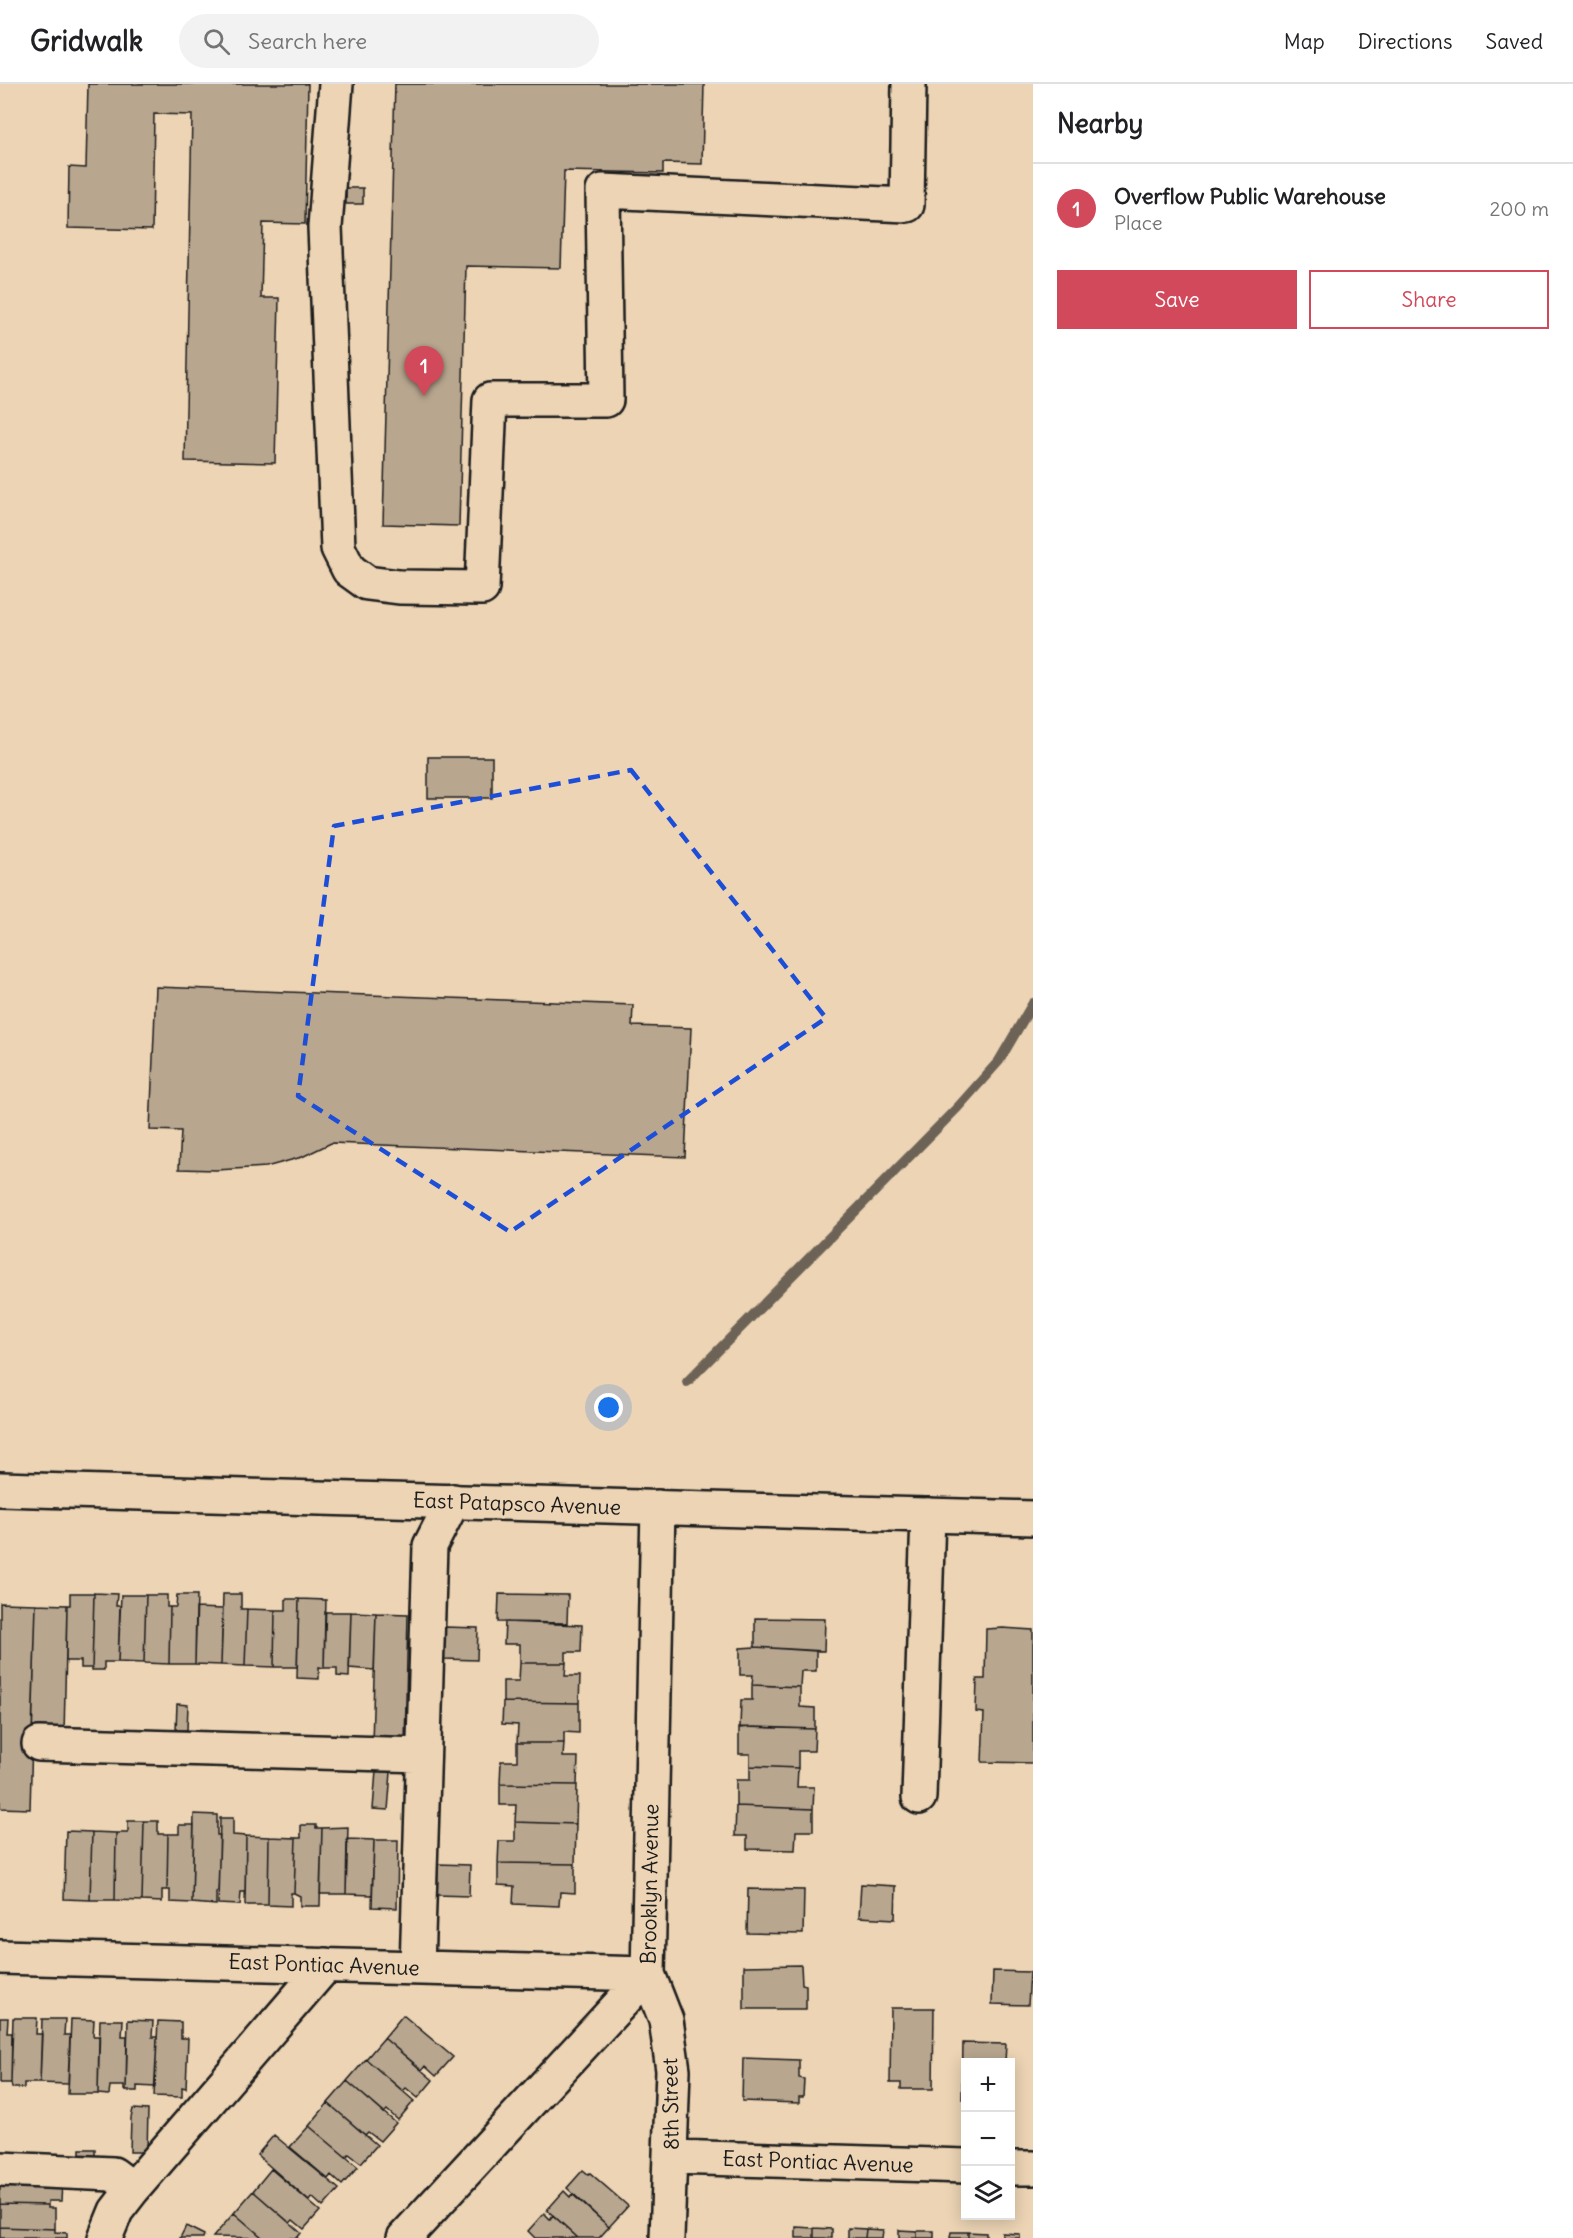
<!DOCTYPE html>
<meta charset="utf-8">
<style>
:root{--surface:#fff;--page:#f2f2f2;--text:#202124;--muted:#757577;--line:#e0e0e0;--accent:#d1495b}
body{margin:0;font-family:Delius,sans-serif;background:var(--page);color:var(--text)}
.controls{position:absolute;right:18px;bottom:18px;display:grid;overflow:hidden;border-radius:0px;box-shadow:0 3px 15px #0003}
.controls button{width:54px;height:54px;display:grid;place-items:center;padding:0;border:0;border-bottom:2px solid var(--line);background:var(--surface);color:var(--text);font:30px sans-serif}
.you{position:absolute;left:609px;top:1324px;width:21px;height:21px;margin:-15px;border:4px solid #fff;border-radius:50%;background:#1a73e8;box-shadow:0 0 0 9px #1a73e833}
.badge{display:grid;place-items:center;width:39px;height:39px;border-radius:50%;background:var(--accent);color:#fff;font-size:20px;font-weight:700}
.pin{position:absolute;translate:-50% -50px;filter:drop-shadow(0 2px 3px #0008)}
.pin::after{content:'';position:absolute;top:32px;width:21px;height:18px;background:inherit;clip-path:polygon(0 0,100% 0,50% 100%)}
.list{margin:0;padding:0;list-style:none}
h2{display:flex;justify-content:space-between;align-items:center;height:78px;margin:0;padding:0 24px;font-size:26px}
h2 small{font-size:20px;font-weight:400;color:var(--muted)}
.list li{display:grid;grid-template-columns:39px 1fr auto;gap:18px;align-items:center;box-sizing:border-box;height:90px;padding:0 24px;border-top:2px solid var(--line)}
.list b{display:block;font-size:22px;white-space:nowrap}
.list p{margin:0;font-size:20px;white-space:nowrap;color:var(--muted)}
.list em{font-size:20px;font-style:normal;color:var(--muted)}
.actions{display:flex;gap:12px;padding:18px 24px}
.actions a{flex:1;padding:14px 0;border:2px solid var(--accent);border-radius:0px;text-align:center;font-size:21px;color:var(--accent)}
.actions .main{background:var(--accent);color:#fff}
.icon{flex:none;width:33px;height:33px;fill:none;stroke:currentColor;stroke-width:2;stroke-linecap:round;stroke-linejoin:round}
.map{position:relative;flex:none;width:1033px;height:2154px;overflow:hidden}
header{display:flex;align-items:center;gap:36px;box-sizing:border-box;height:84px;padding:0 30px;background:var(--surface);border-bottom:2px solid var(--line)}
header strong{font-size:28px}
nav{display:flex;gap:33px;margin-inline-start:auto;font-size:21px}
.search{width:420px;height:54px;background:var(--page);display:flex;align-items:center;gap:15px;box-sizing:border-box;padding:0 21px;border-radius:33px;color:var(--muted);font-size:22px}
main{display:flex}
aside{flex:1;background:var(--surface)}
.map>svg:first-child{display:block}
</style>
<header>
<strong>Gridwalk</strong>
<div class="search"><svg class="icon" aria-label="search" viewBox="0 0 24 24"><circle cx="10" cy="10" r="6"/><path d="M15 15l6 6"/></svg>Search here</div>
<nav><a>Map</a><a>Directions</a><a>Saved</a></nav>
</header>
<main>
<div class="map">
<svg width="1033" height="2154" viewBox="0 0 1033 2154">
<rect width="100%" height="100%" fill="#ecd4b4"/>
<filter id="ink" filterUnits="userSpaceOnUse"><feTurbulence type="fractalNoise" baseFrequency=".0167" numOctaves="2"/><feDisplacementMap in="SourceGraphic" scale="12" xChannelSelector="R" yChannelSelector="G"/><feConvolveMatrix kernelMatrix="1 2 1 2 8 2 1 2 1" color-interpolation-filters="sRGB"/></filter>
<g filter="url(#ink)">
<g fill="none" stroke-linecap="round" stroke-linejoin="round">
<!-- stream -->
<path stroke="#6c6357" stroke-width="10" d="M687,1298L958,1023L999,977L1033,919"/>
</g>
<!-- building -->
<path fill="#b8a68f" stroke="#1c1c1c" stroke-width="1.5" d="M88,0H308L305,140L263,139L261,214H279L275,379L185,377L192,31L154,30L152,146L68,144L69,83L86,84Z
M395,0H704L702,80L663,79V89L564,87L561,184L466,182L459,442L383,440Z
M346,104H363V120H346Z
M428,673H492V714H428Z
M156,903L633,921L632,942L691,944L685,1073L331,1059L302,1073L266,1083L216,1086L179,1085L181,1047L150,1046Z
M70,1509H94L92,1586V1584H81V1577H66L67,1521H70Z
M94,1509L117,1510L116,1522H120L118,1578H104V1586H92Z
M223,1510H241V1525H247L245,1582L221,1581Z
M499,1510L568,1511L567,1539L498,1538Z
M121,1511H146L144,1579L118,1578Z
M146,1511H167V1523H170L169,1580L144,1579Z
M177,1511H197L195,1580H169L170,1523H176Z
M286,1515H299L297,1583H274L275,1526H286Z
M299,1515L326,1516L324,1584L319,1583V1595L297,1594Z
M0,1519L36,1520L30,1725L0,1724Z
M36,1520L67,1521L64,1650L32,1649Z
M196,1524L223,1525L221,1581L195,1580Z
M247,1525L275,1526L274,1583L245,1582Z
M325,1528H351L349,1593L337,1592V1584H324Z
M351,1528L376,1529L374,1586L349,1584Z
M376,1529L408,1530L405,1659H372Z
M755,1534L825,1535L824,1567L755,1563Z
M505,1538L582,1541L581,1568H566V1579H520V1560H504Z
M445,1543L478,1544L477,1576L444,1575Z
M1003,1544L1033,1546V1679L982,1678L984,1629L976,1628L977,1595H985L986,1545Z
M755,1563L816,1567V1587H801L800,1603L752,1601L753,1591H740V1564Z
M520,1579H566L565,1592H580L579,1619L503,1618V1597H519Z
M752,1601L800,1603V1623L815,1624V1645L740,1643L741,1616H752Z
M503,1618L579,1619V1649L564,1648V1659H517L518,1641L502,1640Z
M177,1620L188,1621L187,1646H176Z
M753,1643L815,1645L814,1667H798V1684L750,1682V1670H739V1644Z
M517,1659H564L563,1673H578L577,1701L500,1700L501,1677H517Z
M750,1682L798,1684L797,1703H814L813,1725L736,1722V1696H750Z
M376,1687L391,1688L388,1726L373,1725Z
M500,1700L577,1701L576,1740L515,1738L516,1721H500Z
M736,1722L813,1725V1747H796L795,1766L747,1765V1752H735Z
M194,1730L217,1731V1751H220L218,1807L216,1808V1821L192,1819Z
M220,1734H233V1751L246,1752L245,1808H241L240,1821L218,1820Z
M128,1737H144L142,1817L115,1816L116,1749H128Z
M144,1737H158V1750H168L167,1806H162V1818L142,1817Z
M515,1738L576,1740L575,1780L498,1779L499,1757H515Z
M179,1741H194L192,1819L170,1818V1806H167L168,1750H179Z
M301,1741H316V1744H322L320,1822H300V1812L294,1809L296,1754H301Z
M348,1743L346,1810H320L322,1744Z
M66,1747L92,1748L90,1816L64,1815Z
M92,1748L116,1749L115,1816H90Z
M246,1752L269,1753L268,1821H245Z
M269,1753L296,1754L294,1809H291V1822L268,1821Z
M347,1755L374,1756L372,1811L346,1810Z
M374,1756H398L397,1824L372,1823Z
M498,1779L575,1780V1809L560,1808L559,1822L513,1820L514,1802L498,1801Z
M438,1780L470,1781L469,1812L437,1811Z
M861,1800L896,1802L895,1835L859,1833Z
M748,1805L804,1806L803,1850L747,1849Z
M801,1881L802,1900L806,1901V1925H744V1882Z
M993,1887L1030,1888L1028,1921L992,1920Z
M891,1924H934L933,2005H901V1999H890Z
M403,1931L453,1973L436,1992L425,1982L422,1986L384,1954Z
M0,1934H8L7,1949H12L11,1999H0Z
M13,1934H37L36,1950H42L40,1999H24V2004H12L11,1999Z
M42,1935H65L64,1951H70L68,2000L40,1999Z
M71,1935L94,1936L93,1952H99L98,2010H68Z
M100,1936H123L122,1952H127L126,2007L124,2006V2002H110L109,2011L98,2010Z
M128,1936L153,1937L152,1953H157L155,2003L137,2002V2007H126Z
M158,1937L181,1938V1954H188L186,2004L182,2003V2013L154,2012Z
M384,1954L433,1996L418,2014L406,2004L403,2007L366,1975Z
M963,1959L1006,1960L1005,1978H966V2014L962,2015Z
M743,1974L799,1976V1994L804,1995L803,2013H799V2019L742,2017Z
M366,1975L414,2017L398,2036L387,2026L384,2029L347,1997Z
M347,1997L396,2039L380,2057L368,2048L365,2051L328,2019Z
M328,2019L377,2061L361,2079L349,2070L346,2073L309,2042Z
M133,2025L148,2026L147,2068H130L131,2034Z
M309,2042L358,2083L342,2101L331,2091L328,2095L290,2063Z
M274,2051L339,2105L323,2123L312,2113L309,2117L257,2071Z
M80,2065H95V2076H80Z
M271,2085L320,2127L304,2145L293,2136L290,2139L253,2107Z
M583,2086L588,2090L590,2089L628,2122L609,2143L567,2104Z
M0,2097L62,2099L61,2117H48V2121L0,2120Z
M253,2107L301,2149L297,2154H263L234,2129Z
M564,2107L570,2113L572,2110L609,2143L599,2154H578L547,2126Z
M0,2120L48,2121V2124H55V2145L0,2143Z
M234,2129L263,2154L213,2153Z
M544,2129L550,2135L553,2131L578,2154H535L528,2147Z
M186,2142L204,2151L203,2154H180Z
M0,2143L55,2145V2148L67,2149V2154H0Z
M796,2143L814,2144V2154H796Z
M814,2144L832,2145V2154H814Z
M848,2144L866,2145L865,2154H848Z
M866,2145L883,2146L882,2154H865Z
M899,2146L917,2147V2154H899Z
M917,2147H934V2154H917Z
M951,2148H968V2154H950Z
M968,2148L986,2149V2154H968Z
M1002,2149L1020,2150V2154H1002Z"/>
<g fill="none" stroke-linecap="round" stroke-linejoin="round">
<!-- minor casing -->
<g stroke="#1c1c1c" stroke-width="38">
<path id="minor" d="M336,0L325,143L338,464L349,486L367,499L399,503L482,504L490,316H606L603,107L907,121L909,0
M39,1660L423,1671
M919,1713L928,1431
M0,1873L648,1890
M417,1884L430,1462L453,1417
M648,1890L666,1936L673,1986L667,2154
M671,2073L966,2082
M1011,2084H1033
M0,2085L113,2090L133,2105
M105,2154L116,2127L133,2105L326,1881
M404,2154L648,1890L658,1423"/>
</g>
<!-- major casing -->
<g stroke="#1c1c1c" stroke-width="38">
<path id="major" d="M0,1405L1033,1434"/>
</g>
<!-- minor -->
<use href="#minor" stroke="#ecd4b4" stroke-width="33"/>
<!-- major -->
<use href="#major" stroke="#ecd4b4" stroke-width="33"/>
</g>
</g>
<!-- marked area -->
<path fill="none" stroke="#1d4ed8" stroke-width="4.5" stroke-dasharray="12 8" stroke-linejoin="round" d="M631,686L826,934L510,1148L298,1012L334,742Z"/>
<g text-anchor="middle" stroke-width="6" stroke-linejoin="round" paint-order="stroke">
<!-- street labels -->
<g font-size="21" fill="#1c1c1c" stroke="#ecd4b4">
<text transform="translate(517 1420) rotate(2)" y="7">East Patapsco Avenue</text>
<text transform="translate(650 1800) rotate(-89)" y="7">Brooklyn Avenue</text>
<text transform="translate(324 1881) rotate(2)" y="7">East Pontiac Avenue</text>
<text transform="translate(671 2020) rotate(-91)" y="7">8th Street</text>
<text transform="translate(818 2078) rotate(2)" y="7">East Pontiac Avenue</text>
</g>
</g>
</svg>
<div class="controls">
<button>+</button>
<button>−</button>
<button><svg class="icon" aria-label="layers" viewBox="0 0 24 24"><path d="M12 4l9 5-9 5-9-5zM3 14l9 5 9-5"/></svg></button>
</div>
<div class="you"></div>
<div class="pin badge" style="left:424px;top:312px">1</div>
</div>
<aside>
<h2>Nearby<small></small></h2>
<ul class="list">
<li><span class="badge">1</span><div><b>Overflow Public Warehouse</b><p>Place</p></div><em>200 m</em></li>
</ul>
<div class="actions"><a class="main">Save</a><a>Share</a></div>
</aside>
</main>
